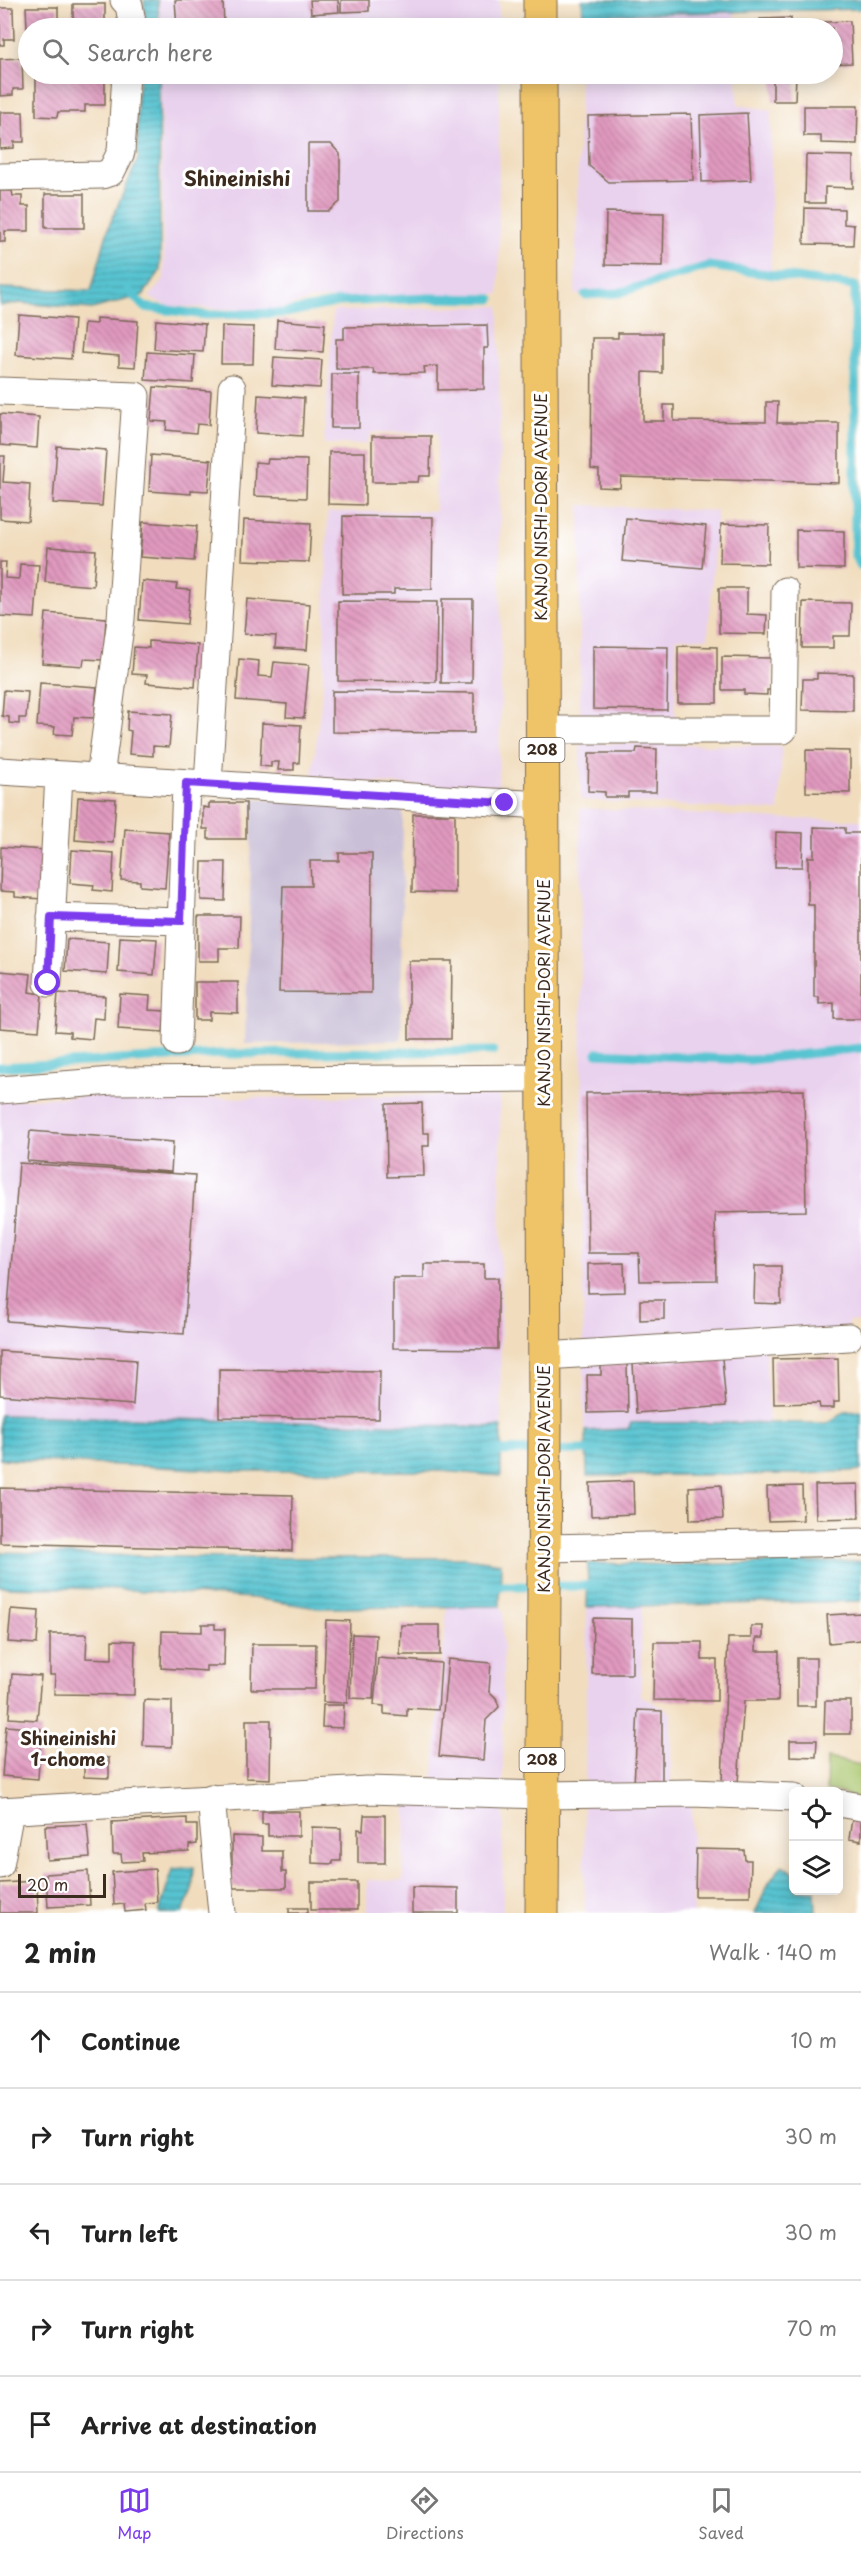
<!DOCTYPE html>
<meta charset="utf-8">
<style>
:root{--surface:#fff;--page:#f6f6f6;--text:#222;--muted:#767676;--line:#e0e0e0;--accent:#7c3aed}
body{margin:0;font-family:"Playpen Sans",sans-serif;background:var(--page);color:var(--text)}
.controls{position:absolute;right:18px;bottom:18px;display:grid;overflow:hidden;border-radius:9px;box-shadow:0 3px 15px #0003}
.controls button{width:54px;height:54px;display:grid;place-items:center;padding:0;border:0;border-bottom:2px solid var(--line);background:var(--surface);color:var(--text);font:30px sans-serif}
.scale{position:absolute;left:18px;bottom:15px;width:88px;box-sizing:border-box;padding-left:6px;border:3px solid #3b2a1e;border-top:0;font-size:16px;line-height:21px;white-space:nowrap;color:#3b2a1e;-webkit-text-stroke:4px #fff;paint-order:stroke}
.stop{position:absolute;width:18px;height:18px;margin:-14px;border:4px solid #7c3aed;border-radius:50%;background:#fff}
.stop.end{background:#7c3aed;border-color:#fff;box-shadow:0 2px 6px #0008}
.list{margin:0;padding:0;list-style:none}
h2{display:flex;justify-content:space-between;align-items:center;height:78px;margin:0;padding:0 24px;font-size:26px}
h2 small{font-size:20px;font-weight:400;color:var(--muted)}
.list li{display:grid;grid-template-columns:39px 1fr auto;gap:18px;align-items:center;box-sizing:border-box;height:96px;padding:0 24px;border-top:2px solid var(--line)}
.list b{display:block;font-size:22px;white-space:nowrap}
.list em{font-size:20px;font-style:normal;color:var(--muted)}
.icon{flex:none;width:33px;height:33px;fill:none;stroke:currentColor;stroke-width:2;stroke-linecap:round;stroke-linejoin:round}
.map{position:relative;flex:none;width:861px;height:1913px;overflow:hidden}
.search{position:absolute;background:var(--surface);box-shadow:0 3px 15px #0003;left:18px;right:18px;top:18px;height:66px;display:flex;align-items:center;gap:15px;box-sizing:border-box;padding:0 21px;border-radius:33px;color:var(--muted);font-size:22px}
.sheet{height:558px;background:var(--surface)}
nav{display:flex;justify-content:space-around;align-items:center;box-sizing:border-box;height:84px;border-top:2px solid var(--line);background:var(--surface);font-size:16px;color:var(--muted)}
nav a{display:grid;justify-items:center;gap:3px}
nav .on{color:var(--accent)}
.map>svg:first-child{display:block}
</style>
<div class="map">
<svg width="861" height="1913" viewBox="0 0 861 1913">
<defs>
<pattern id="water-rules" width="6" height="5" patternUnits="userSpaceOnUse" patternTransform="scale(1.5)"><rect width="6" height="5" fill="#58c4d1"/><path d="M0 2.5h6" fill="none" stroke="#4a9fa9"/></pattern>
<pattern id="building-back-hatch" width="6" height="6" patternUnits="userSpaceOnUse" patternTransform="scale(1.5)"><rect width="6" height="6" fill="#e19ac0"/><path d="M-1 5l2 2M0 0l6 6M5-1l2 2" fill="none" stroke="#b87e9b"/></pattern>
</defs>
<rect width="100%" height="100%" fill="#fff"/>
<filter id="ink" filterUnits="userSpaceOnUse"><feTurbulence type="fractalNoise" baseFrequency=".0167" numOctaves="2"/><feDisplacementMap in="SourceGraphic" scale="12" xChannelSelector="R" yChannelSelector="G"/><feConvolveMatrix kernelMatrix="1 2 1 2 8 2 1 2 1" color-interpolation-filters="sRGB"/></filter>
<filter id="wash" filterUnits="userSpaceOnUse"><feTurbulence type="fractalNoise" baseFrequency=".008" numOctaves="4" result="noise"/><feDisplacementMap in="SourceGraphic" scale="24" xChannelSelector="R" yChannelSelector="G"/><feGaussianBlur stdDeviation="1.35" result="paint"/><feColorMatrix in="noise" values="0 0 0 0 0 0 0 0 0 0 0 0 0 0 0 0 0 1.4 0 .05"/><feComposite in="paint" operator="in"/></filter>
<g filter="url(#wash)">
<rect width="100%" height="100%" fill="#f1ddbe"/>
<!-- built -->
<path fill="#e9d2ee" d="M159,0H499V28H160Z
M735,11L736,28H580V17L583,15Z
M160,74H499V294L313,299L273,311L168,306L149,297L164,279Z
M580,74H737L738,105L771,110V274L708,266L618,293L575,295Z
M499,306L501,689L498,791L312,779L323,686L328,512L435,511L437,433L372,432L366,444H324L333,311Z
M580,505L717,511L708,638H676L675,721L580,719Z
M580,743L782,746L779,811L581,800Z
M580,808L782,819L861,820V1322L848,1321V1335L765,1339L769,1422L631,1423L628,1429L586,1431L584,1427Z
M110,1094L141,1099L500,1095L501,1427L0,1415V1101Z
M500,1606L503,1613V1913H367V1880L403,1881L406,1801L433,1783L447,1607Z
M642,1606L641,1696L671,1712V1787L585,1786L587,1607Z
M584,1801L692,1802L693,1913H585Z"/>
<!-- industrial -->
<path fill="#c9bfd7" d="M253,799L403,809L401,1040L245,1044Z"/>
<!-- green -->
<path fill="#a8c46b" stroke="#727744" stroke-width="1.5" d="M827,1758L861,1765V1799L838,1792L826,1791Z"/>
<!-- water -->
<path fill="url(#water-rules)" stroke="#4a7778" stroke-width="1.5" d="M144,0H158L159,28H146Z
M582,0H861V9L583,15Z
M140,74H159L160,271L143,295L92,309L20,303L0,306V288L91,291L109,226L138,159L137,96Z
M861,1411V1470L806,1474L587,1476L586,1431L628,1429L631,1423H827L845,1412Z
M0,1415L501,1427V1476L441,1471H238L0,1459Z
M0,1552L218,1558H466L501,1563L500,1606L318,1608L253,1598L115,1589L0,1587Z
M861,1561V1601L587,1607L588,1563L680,1565Z
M782,1865L793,1872L794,1890L815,1891L816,1913H755L769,1883Z
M194,1867L192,1893L182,1913H159L173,1869Z"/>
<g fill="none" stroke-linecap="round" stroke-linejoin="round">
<!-- stream -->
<path stroke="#58c4d1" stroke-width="9" d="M128,290L144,307L205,315L285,313L339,302L429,298L491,299
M585,295L618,293L708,266L855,286V556L861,566
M597,1053L750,1060L861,1048
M0,1067L220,1054L493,1051
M488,1451L598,1450
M488,1586H598"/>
</g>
<g id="blocks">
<!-- building -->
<path fill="url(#building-back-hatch)" d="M175,0H223L224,28H177Z
M310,0H338L339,12L311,14Z
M341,0H369V11L341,12Z
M73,4H105V28H73Z
M26,7H58V28H27Z
M0,8H13L14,39H4V45H0Z
M791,18V28H760V19Z
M850,21L852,63L832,64V28H803V23Z
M729,23V28H586V25Z
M22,58L23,89H13V95L0,96V59Z
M36,74H105V105H85V112H58L57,117L36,116Z
M773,74H796L795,101H773Z
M804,106H858L857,144L821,143V136H804Z
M0,112H23L24,142H14V148L0,149Z
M747,113L751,180L702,182L700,115Z
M691,114L693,180L609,182L589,166L588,116Z
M308,144H331L340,154V202L329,211H308Z
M806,155L853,156V188L825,187V203H805Z
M0,191H12L13,196H22V206H29V231H5V242H0Z
M45,194H84V228H45Z
M805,208L844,209V224L854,225L853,245L804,244Z
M606,212L664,213L663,266L605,265Z
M19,315L74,319L71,359L16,355Z
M96,318L138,321L135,367L119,366V356L81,353L84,323L96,324Z
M156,320L205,324L203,352L154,349Z
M277,320L325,324L323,352L275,349Z
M487,325L488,348H484V389L438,390V366L424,367L425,373L374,374L373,369H336V339H344V327Z
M222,326L254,327L253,364H221Z
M618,333H662V373L643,372V421H664V405H674V421L766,422V402H778L777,423H839V483L621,477L620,488L599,487V470L591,469L592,338H618Z
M147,352L195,355L193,383L145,380Z
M274,357L322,360L320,388L272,385Z
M332,374H359V428H331Z
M154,387L211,391L209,425L197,424L196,433L166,430L167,422L151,421Z
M258,395L304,398L302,436L256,433Z
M0,414L39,417L37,448L0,445Z
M372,436H431L430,476H419L418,482H372Z
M57,446L106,450L102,506L53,503Z
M329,452H365V505L328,504Z
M151,455L211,460L208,491L191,490V494L149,491Z
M0,456H5L3,482L30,484L28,521L0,519Z
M268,459L307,460L306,498L254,496L255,462L267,463Z
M343,516L433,517L432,589H394V594H342Z
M626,518L706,526L702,568L622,561Z
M244,520L311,523L309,562L242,560Z
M143,522L197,526L194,561L140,557Z
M721,524L769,525L768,564L720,563Z
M796,530L844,531V569L796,568Z
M48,547L96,550L93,586L45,582Z
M0,562H6L5,578L19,579L20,564L39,565L35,618L0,616Z
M142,581L177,584L176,589L190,590L187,624L139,620Z
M719,588H747V614L767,615L766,634L719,633Z
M247,599L310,604L307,650L275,648L276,636L244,634Z
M442,599H473L472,683H441Z
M338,601L437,602L436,682L338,681Z
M803,602L851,603L850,636H833V648H802Z
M46,613L106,618L103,660L84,659L83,666L42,663Z
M149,641L198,645L195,687L146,683L147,675L132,674L134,647L149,648Z
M593,646L668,647L667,710L593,709Z
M678,646L717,647V703H678Z
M722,657L773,658L772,690H767V695L744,694V690H722Z
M239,659L259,661L258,676L272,677L274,662L309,665L304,718L286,717L287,704L236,700Z
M817,673L853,674V711L802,710L803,679H817Z
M40,683L97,687L94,718L74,717L72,735L54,734L55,727L37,726Z
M4,690L28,692L26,718H19V724L9,723V717L2,716Z
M332,691L474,693V733L332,732Z
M128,711L172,714L169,747L153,746V756L129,754L131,731L127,730Z
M262,723L301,725L299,763H294V770H278L279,762H271V767L260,766Z
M637,748L657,749L656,792H628V797H605V792L588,791L589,753H636Z
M806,750L850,751V793L806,792Z
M78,797L116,799L113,843L75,840Z
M209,803H246V839H208V829H203V807L209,808Z
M413,814H455V893L412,892Z
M814,827L845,828V833H861V1019H834V1003L819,1004V997H814V905H808V857H814Z
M125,829L169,832L165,888L140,886V881L121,880Z
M776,832L803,833L802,867H775Z
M1,847L45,850L42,899L15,897V892L0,891Z
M72,850L114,853L112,892L93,890L94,885L70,883Z
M339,853H372L371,993L279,992L283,886H311L310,861H339Z
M202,862H226L225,901L201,900Z
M198,916H240L239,948H219V961H198Z
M120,937L157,939L154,975L118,972Z
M67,939L109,942L107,974L65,971Z
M409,961H452L451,1039H409Z
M0,971L31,974L29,992L42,994L39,1031L0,1028Z
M195,982H238V1013L209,1012V1020H195Z
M58,993L105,996L104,1019L94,1018L92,1039L70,1037V1032L55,1031Z
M120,994L150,996L149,1010L165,1011L163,1032L118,1029Z
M804,1090L806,1211L715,1213L716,1280L640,1281L639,1253H588L586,1093Z
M422,1103L423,1133H429V1146H423L424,1176L387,1177L386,1104Z
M30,1131L173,1142L171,1172L27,1161Z
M19,1163L195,1175L184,1334L7,1321Z
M624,1263L625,1292L588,1293V1264Z
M424,1264H484V1278H498V1349L393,1348V1278H424Z
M755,1266H781V1304L754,1303Z
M640,1300H664V1319L640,1320Z
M0,1351L136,1360L133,1405L0,1395Z
M722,1358L726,1406L636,1413L633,1364Z
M838,1358L839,1402H834V1408H820L819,1403L774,1404L773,1359Z
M627,1364L628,1412L588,1413L587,1375H601V1365Z
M219,1369L380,1371L379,1419L219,1417Z
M633,1481L634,1514L591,1516L590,1483Z
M858,1484L859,1518L816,1519L815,1485Z
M721,1485L723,1519L690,1520L689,1487Z
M802,1486L803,1520L768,1521L767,1487Z
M0,1488L293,1495L292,1551L0,1543Z
M11,1609L39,1611L37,1644L8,1642Z
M861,1613V1640L829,1643L827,1615Z
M593,1618L632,1619V1674H592Z
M326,1620L350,1621L347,1703L323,1702Z
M202,1624H215V1629H225L224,1666H206V1671L161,1668L162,1631L202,1632Z
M401,1625H440V1655H400Z
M751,1626H763V1638H756V1651H779L778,1701H744L738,1783L722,1782L728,1638H751Z
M50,1634H87L86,1658L112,1659V1640L135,1641L134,1695L54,1694L55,1675H50Z
M352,1634L376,1635L373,1699L350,1698Z
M654,1642H702V1660H717V1701L653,1700Z
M252,1644H316L315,1689H251Z
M378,1658L441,1663L438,1710L407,1708V1716L384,1714V1706L374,1705Z
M797,1658H816V1706H797Z
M448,1659L491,1663L489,1691L496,1698L499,1707L486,1720L483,1760L439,1756Z
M12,1674L41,1676L37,1720L9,1718Z
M144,1700L172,1701V1747L143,1746Z
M825,1701H851V1734H824Z
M323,1705H344L343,1728L322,1727Z
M638,1710L662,1711V1784H634Z
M246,1720H271L270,1779L246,1778Z
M6,1726L41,1729L38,1779L2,1776Z
M790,1740H817L816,1757L790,1756Z
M84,1757L109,1758V1778L84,1777Z
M262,1811H299V1836H268V1824H262Z
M364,1815H385V1863H358V1829L363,1830Z
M187,1818V1825H197V1844L189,1845V1851L142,1853L143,1861L122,1862L121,1854H113L112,1822Z
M852,1819L861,1821V1841L849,1839Z
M87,1824L90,1857L47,1860L45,1826Z
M312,1827L341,1828V1861H333V1864L312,1863Z
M232,1836L262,1837V1851H282V1872H286V1888H232Z
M696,1849L744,1850L745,1860H751L750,1896H695Z
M155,1869L157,1902L145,1903L146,1910L125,1912L124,1904L114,1905L112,1872Z
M88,1871L90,1905L48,1907L46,1874Z
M37,1881L38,1913H0V1883Z
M311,1882H357V1910H311Z
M412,1887L458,1888V1913H412Z
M289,1908H308V1913H289Z"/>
</g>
</g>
<g filter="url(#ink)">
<use href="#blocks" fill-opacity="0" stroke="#7b6956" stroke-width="1.5"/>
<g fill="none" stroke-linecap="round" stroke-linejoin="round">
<!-- street casing -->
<g stroke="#7b6956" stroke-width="29">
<path id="street" d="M124,0L129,5L133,28
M0,177L102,175L111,172L121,152L126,74
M0,391L136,396L121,619L100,777
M542,730H783L785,591
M0,771L542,805
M208,784L232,388
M51,917L181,921
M48,983L59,775
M177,1042L186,783
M0,1090L112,1081L544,1078
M545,1356L849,1337
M544,1548L861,1542
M211,1798L222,1913
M838,1803L861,1807
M0,1811L367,1790L542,1795L692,1793L794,1797
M0,1865L10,1811"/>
</g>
<!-- highway casing -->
<g stroke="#7b6956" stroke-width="35">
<path id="highway" d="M540,0V28
M540,74L545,1427L542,1913"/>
</g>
<!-- street -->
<use href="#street" stroke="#fff" stroke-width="27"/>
<!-- highway -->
<use href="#highway" stroke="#efc469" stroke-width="33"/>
</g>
</g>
<g fill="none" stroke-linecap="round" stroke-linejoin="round" filter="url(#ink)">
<!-- route -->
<path stroke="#7c3aed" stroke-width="8" d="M48,983L51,917L181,921L186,783L505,803"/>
</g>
<g text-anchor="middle" stroke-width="6" stroke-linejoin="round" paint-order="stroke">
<!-- shield labels -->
<g fill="#fff" stroke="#766a62" stroke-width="1.5">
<rect x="519.5" y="738" width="45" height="24" rx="4.5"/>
<rect x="519.5" y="1748" width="45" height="24" rx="4.5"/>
</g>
<g font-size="15" font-weight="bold" fill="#3b2a1e">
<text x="542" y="755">208</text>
<text x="542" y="1765">208</text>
</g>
<!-- street labels -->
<g font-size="16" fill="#3b2a1e" stroke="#fff">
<text transform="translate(541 507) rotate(-90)" y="6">KANJO NISHI-DORI AVENUE</text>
<text transform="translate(544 993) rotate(-90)" y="6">KANJO NISHI-DORI AVENUE</text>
<text transform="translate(544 1479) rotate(-90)" y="6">KANJO NISHI-DORI AVENUE</text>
</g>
<!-- neighbourhood labels -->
<g font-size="18" font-weight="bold" fill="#3b2a1e" stroke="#fff">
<text x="68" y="1745">Shineinishi<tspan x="68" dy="21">1-chome</tspan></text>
</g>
<!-- quarter labels -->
<g font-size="20" font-weight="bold" fill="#3b2a1e" stroke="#fff">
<text x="237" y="186">Shineinishi</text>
</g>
</g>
</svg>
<div class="controls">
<button><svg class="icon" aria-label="locate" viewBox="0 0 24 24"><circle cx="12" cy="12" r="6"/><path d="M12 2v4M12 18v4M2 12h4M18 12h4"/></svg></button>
<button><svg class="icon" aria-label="layers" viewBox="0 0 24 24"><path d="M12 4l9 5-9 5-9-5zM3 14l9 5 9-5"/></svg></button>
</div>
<div class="scale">20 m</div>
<div class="stop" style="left:48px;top:983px"></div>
<div class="stop end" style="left:505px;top:803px"></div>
<div class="search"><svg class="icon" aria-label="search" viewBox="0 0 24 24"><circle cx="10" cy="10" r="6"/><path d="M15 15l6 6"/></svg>Search here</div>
</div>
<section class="sheet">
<h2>2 min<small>Walk · 140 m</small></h2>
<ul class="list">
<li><svg class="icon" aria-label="ahead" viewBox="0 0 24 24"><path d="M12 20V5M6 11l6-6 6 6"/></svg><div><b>Continue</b></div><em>10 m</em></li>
<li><svg class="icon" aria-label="right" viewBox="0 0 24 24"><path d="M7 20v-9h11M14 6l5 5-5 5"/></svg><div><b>Turn right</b></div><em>30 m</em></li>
<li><svg class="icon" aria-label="left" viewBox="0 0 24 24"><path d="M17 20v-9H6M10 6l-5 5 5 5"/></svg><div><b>Turn left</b></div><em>30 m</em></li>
<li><svg class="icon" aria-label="right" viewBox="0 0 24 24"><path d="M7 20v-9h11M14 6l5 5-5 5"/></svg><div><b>Turn right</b></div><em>70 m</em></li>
<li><svg class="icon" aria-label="arrive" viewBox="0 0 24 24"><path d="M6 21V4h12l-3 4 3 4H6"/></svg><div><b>Arrive at destination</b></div></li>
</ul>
</section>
<nav>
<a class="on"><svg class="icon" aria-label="map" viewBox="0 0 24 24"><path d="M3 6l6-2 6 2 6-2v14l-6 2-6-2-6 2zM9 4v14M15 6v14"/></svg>Map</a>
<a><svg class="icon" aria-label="directions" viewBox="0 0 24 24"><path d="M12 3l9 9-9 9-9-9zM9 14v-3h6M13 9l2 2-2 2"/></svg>Directions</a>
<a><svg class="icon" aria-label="saved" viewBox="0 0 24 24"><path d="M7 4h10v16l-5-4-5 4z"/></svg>Saved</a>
</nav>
